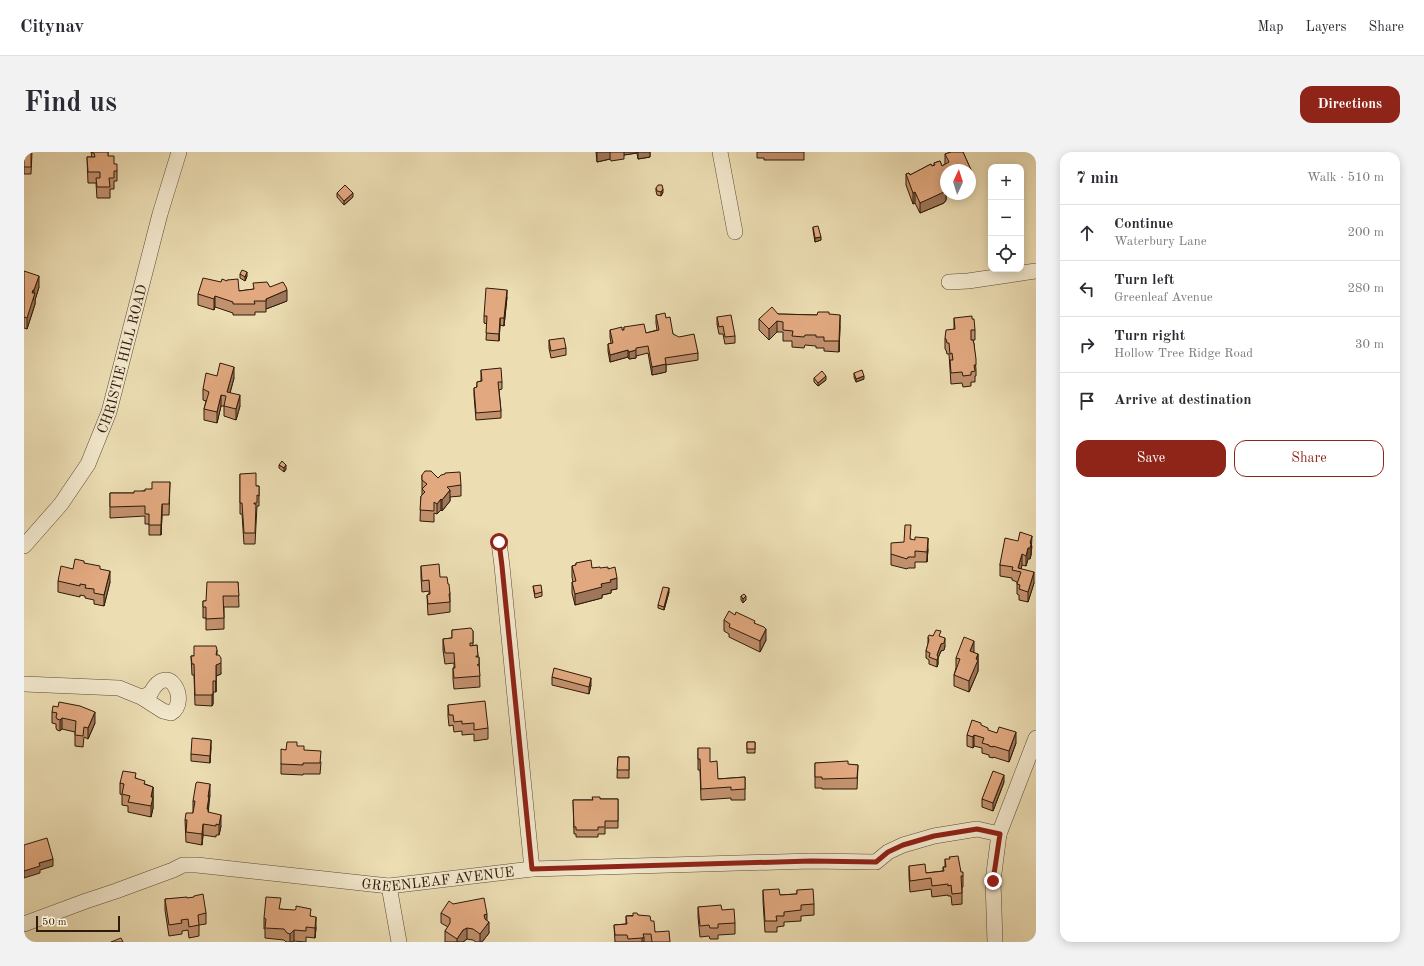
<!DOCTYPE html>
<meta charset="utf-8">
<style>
:root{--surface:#fff;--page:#f2f2f3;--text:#2b2b33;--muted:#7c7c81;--line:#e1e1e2;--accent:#8f2418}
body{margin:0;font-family:"Old Standard TT",serif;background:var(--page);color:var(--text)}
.controls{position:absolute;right:12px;top:12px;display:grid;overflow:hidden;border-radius:8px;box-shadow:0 2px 10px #0003}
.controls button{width:36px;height:36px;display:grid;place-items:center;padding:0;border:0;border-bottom:1px solid var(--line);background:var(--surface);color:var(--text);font:20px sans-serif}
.compass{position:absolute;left:916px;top:12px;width:36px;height:36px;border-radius:50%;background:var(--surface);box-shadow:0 2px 10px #0003;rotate:4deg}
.scale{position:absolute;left:12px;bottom:10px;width:84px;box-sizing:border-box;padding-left:4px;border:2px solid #2d1a09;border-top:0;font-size:11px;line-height:14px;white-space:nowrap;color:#2d1a09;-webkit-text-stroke:3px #f3e9ce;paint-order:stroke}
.stop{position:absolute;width:12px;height:12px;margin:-9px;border:3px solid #8f2418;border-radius:50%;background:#fff}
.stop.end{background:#8f2418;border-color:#fff;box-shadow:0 1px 4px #0008}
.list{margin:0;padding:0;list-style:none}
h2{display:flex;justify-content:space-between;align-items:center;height:52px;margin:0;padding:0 16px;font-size:17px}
h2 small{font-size:13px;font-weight:400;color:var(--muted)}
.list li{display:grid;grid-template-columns:26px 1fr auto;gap:12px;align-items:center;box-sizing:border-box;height:56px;padding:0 16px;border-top:1px solid var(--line)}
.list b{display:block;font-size:15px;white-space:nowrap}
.list p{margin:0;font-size:13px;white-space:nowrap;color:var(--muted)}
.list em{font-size:13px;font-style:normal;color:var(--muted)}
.actions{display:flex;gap:8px;padding:12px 16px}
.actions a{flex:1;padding:9px 0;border:1px solid var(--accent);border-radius:12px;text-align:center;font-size:14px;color:var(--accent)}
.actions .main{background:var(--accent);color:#fff}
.icon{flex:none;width:22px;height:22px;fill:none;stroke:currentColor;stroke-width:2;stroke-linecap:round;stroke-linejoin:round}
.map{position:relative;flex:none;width:1012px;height:790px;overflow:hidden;border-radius:12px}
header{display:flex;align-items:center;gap:24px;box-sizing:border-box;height:56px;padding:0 20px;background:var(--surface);border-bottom:1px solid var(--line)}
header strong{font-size:19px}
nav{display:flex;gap:22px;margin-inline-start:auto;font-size:14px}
.intro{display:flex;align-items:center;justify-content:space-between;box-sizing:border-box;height:96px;padding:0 24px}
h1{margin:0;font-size:28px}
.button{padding:10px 18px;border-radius:12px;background:var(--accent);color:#fff;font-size:14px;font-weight:700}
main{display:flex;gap:24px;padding:0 24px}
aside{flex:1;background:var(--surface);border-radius:12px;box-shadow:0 2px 10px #0003}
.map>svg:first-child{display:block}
</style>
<header>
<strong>Citynav</strong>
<nav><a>Map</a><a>Layers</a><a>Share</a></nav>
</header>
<div class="intro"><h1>Find us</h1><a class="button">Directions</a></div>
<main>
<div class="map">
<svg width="1012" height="790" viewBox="0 0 1012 790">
<rect width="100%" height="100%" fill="#ecddb3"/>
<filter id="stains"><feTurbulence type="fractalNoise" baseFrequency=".005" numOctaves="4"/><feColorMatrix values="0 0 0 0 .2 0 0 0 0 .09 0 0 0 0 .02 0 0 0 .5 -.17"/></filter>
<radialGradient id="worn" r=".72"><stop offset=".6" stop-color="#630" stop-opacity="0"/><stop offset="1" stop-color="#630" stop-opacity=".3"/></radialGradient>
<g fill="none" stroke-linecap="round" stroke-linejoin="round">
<!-- minor casing -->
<g stroke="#5d4b34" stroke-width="16">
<g id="minor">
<path d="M696,0L711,80"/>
<path d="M925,130L944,129L1012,119"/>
<path d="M475,390L478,414L508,717"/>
<path id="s1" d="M0,394L37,352L64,312L85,260L136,62L155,0"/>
<path d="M0,532L95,536L117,545L139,559L147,561C166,550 145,506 126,542L117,545"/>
<path d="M365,734L375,790"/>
<path id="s2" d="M0,772L62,749L92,739L149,718L159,713H173L365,734L508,717L787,709L852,710L864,700L879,693L910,684L953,677L975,682"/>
<path d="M971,790L969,729L975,682L1012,586"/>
</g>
</g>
<!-- minor -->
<use href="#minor" stroke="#f3e9ce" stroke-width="15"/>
</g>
<!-- wall -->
<path fill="#c2916e" stroke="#2d1a09" d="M0,0H8L7,22H0Z
M67,0H84V4L90,12L93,19V29H90V37H86V46H73L72,31H64L63,5H68Z
M572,0H626V5L614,7L613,1L600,3V7L587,9L586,7L573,10Z
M733,0H780V8H740V6H733Z
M927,0H939L947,18V29L946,30V18H922V48L920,51L896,61L891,51L889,52L882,33V22L885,21L886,23L907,12L908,14L910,13V11L916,9L918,14L921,12V2Z
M632,36L639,40L637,44L633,43L632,39Z
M313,41L329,45L320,53L313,45Z
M789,75L797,88L791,90L789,78Z
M0,119L15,135L11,148V152L3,177L0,176Z
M216,122L223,124L221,129L216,126Z
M246,135L263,149L242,157V160H231V163H209V161L191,155L190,158L174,153V142L215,139Z
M483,145L480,174L476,173L475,189L462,188L463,172L460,171V164Z
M754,162L793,163L805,162L816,174L815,200L800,199V196H792V194L781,193L780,196L768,195V189H759V180H753L745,188L735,178V167Z
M632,163L642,166L649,182L674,201V208L642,213V220L628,223L624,201L612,204V206L605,207L604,205L586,210L584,199V192L587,191L586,185V178H600V175L622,181L633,178L632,171Z
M693,165L711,184V191L701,192L699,182H695L693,172Z
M930,166L951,178V188H949L950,192L952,218V224H951V230H947V234L939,235L938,231L927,232L925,202H923L922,198L921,197V186L930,177Z
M525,188L542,196V203L527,206L525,196Z
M457,218L478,230V237L475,238L477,259V266L452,268L450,243V236L453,235V230L457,229Z
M830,221L840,227L832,230L830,225Z
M193,224L210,226L206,241L216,254L212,268L200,264V254H197L193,271L180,268V257L182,249L179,248V237Z
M790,226L802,228L794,234L790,230Z
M255,313L262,317L260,320L255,316Z
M216,322L232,334H235V354H233L231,392H220L218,362H216Z
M398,323L414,326L437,333V344L426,345V349L418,359L417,358L413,362L410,361V370L396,369L397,344L398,343Z
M146,330L145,363H138L137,383H125V372H121V364L86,366V341H110L128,337Z
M887,387L904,397L903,410H891V416H884L883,417L867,413V402L880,390Z
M1008,394L1007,403L1006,407H1004L1002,414L998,413L997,416L1010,431L1004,450L995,448V443L993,442V430L988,428V426L976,424V412Z
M60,411L76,417L86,430L80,454L70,452V448L61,446V444L56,443V445L34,440V429L49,417Z
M552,411L568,416L584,417L593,437L587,438V441L578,443V446L551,453L548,441V430H549L548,425V414L552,413Z
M397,414L416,425L424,432L426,442V460L404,463L403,443L405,442V439L398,440L397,425Z
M214,430L215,455H200V477L182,478V466H179V449H182Z
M509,434L518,440V444L511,446Z
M645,440L640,458L634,456V453Z
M717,444L722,448L719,451L717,448Z
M711,463L731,471L742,488L736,500L705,485V482L700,479V468Z
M428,478L449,479V494L453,493L454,505H455L456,535L430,537L429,527V516H430V511L421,512L419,498V487L428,486Z
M909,484L917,485L921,494L920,498L917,499L914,506V512L913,515L905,512V508L902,506V499L904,492V485Z
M950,500V501L954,502V519L945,540L930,534V523L932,516V506Z
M193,503L197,522L192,524V540H189V552L188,554L171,553L170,523H168L167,504Z
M528,525L567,533L565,542L528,533Z
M424,553L464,576V587L450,589V582L438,583V579L430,580L429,573L425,574L424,564Z
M34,555L71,571L64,587L60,585L59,595L51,594V580L38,577L36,579L33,578L32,576V572L28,571V560Z
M957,574L964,579L992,591L985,610L969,605V606L965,605V603L958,601V596L950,594L949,596L943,594V583Z
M723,590H731V601H723Z
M273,594L297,610L296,622H279V623L257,622V612L262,598Z
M187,595L186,611L167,609V602Z
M674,596L686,610L694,627L721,625V648H707V646L677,648L676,618H674Z
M594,605H605V626H593Z
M791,611L834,613L833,637H798V636H791Z
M112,626L121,632L129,635V656L127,665L104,660V654L98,653V643L96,642V631Z
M980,630L969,659L958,655V647Z
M186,643L184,660L197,674L195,683H192V685L179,683L178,693L162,690L161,668L169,661V649Z
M576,647H594V676H581V682H574V685H552V682H550L549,648H569Z
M921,707L937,720L939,724V735H938V752L928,753L927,744H924V743L908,745L907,737L886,740L885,725V714L902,721L919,719V715H921Z
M739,738L756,743L773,742V738L790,752V763L777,764V769L760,770V774L753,775V780H741L739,749Z
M163,746L182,761V772L175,773V784L165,786L164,778L158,779V782L145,784L141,758V747Z
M429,752L463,769L465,781L458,790H452L449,788L443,787L439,790H421V779L424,775L417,771V761Z
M674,755L698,758L711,771V782L694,783V787H686L685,784L676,785L674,765Z
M257,757L287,764L292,776L291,786L282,785V790L270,789L268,790H262L260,788L241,786V777H240V766Z
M614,763L627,769L631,780L646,790H591L590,773L602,772V764Z"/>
<!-- shaded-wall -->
<path fill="#9e765a" stroke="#2d1a09" d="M573,0H586V7L573,10Z
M600,0H613V1L600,3Z
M614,0H626V5L614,7Z
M947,18V29L946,30V19Z
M922,26V48L920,51L896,61V51L918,28Z
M639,37V40L637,44V40Z
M891,40V51L889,52V41Z
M329,41V45L320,53V49Z
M797,85V88L791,90V86Z
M223,120V124L221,129V125Z
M15,124V135L11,148V152L3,177V166L8,141L9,138V148L10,142V138Z
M263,138V149L242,157V147Z
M483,138V145L480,174V166Z
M191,144V155L190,158V147Z
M816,163V174L815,200V189Z
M476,166V173L475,189V182Z
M753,169V180L745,188V177Z
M604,198V205L586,210V203Z
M612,198V206L605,207V200Z
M642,212V220L628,223V215Z
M210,215V226L203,251V240Z
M802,224V228L794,234V231Z
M840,224V227L832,230V227Z
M197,243V254L193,271V260Z
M216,243V254L212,268V257Z
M262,313V317L260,320V316Z
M426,338V349L418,359V348Z
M417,347V358L413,362V352Z
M138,352V363L137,383V373Z
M1008,384L1007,403L1006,407V391Z
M904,386V397L903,410V400Z
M1004,396V407L1002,414V404Z
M998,402V413L996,420L994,416Z
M86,419V430L80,454V443Z
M1010,420V431L1004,450V440Z
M593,426V437L587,438V441L578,443V446L551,453V442L577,432L586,428Z
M645,436V440L640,458V455Z
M722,444V448L719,451V447Z
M742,477V488L736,500V489Z
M921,486V494L920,498L917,499L914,506V512L913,515V503L917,492Z
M950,489V500L946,510V499Z
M193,498V509L197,511V522L192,524V540V503Z
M954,502V519L945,540V529Z
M567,526V533L565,542V535Z
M189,541V552L188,554V543Z
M71,560V571L64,587V576Z
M38,566V577L36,579V568Z
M992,580V591L985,610V599Z
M950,583V594L949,596V585Z
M187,588V595L186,611V604Z
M980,623V630L969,659V651Z
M186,632V643L185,648L184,668L183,657L184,645Z
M129,635V656L127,665V645Z
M197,663V674L195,683V673Z
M179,672V683L178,693V682Z
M29,707V714L16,718V721L0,726V719L15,711Z
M463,762V773L465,770V781L458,790H456V782L460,774V763Z
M292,765V776L291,786V776Z
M443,776V787L439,790H433V787L439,778Z
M270,778V789L268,790H266V782Z
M620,785V790H618V786Z"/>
<!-- building -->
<path fill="#e2a980" stroke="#2d1a09" d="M0,0H7V15H0Z
M68,0H84V4H90V12H93V19H90V26H85L86,35H73L72,26H76V20H64L63,5H71L70,1H68Z
M927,0H939L947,18H922V26L918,28L922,37L920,40L896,51L891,40L889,41L882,22L885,21L886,23L907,12L908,14L911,13L910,11L916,9L918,14L925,10L921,2Z
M321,33L329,41L320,49L313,41Z
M634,33H638L639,37L637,40L633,39L632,36Z
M794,74L797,85L791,86L789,75Z
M218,118L223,120L221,125L216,122Z
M0,119L15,124L10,138H9L8,141H11L3,166L0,165Z
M179,126L197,130L198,127L203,129V128L214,127L215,139L230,137L229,131L243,130L246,135L259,130L262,135L263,138L242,147V149H230L231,152H209V150L191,144L190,147L174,142Z
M462,136L483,138L480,166H476L475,182L462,181L463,164H460Z
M748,155L754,162L793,163L794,160H805V162L816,163L815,189H800V185H792V183H781L780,185L768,184L769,179L759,178V170L753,169L745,177L735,167Z
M641,161L642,166L646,165L649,182L655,185L670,182L674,201L641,206L642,212L628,215L624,194L612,196V198L605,200L604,198L586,203L584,192L589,191L586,178L598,175V178H600V175L620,172L622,181L635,178L632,163Z
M707,163L711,184L701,185L699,174L695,175L693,165Z
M948,164V167H950L951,178H947V188H949L950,192L952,207V213H950L951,219L947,220V223L939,224L938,220L927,221L926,208H929L928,201L926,202L925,191H923L922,187L921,186L922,178L931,177L930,166Z
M540,186L542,196L527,199L525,188Z
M196,211L210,215L203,240L216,243L212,257L200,254L202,244L197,243L193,260L180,257L185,240L179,237L182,221L193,224Z
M477,216L478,230H474L477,259L452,261L450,236L453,235V230L458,229L457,218Z
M838,218L840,224L832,227L830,221Z
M798,219L802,224L794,231L790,226Z
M258,309L262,313L260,316L255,313Z
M401,319H407L414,326L417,323L421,322V321L436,320L437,333L423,335L426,338L418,348L417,347L413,352L410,350V359L396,358L397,344L401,340L398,337L403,332L398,328V323Z
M232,321V334H235V344L233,343V351H230V352H232L231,381H220L218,351H216V322Z
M128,330H146L145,352H138L137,373H125V362H121V354L86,355V341H110V339H121V337H128Z
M881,373H887L886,387L891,388V385L904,386L903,400L891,399V405H884L883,407L867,402V391L880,390Z
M996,380L1008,384L1006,391L1007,392L1006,396H1004L1002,404L998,402L994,416L1010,420L1004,440L995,437L996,433L993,432L997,420L988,418L989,415L976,413V412L981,386L994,389Z
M51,407L60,409V411L76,414V417L86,419L80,443L70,441V437L61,436L62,433L56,432V434L34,429L37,414L49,417Z
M567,408L568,416L576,415V416L584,415V417L591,415L593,426L586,428L587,430L577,432L578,435L551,442L548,430L552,429L548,414L552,413V411Z
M415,412L416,425H423L424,432H425L426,442H425L426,450L404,452L403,443L406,442L405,428L398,429L397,414Z
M183,430H214L215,444H199L200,466L182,467V455H179V449H182Z
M517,433L518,440L511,442L509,434Z
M639,435L645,436L640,455L634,453Z
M720,442L722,444L719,447L717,444Z
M705,459L711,463L712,460L731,469L730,471L740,475L742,477L736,489L705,475L706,472L700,468Z
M447,476L449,479V491H446V494L453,493L454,504H452V505H455V512L453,513H455L456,524L430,526L429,516H431L430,501H421L419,487L428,486V478Z
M912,478L917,479L915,484L921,486L920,491L917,492L913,503L914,505L913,508L905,505L906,501L902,499L905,488L904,485L905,483L909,484Z
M940,485L950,489L946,499L954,502L952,507L954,508L945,529L930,523L936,507L932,506Z
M170,494H192L193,498L192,503H195L197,506V511L192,513V529H189V541L188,543H171L170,512H168L167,504H170Z
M530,516L567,526L565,535L528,525Z
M461,549L464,576L450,578V571L438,572V569L430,570L429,563H425L424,553Z
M35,550L56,554L71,560L64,576L60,575L59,584L51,583L52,569L38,566L36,568L33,567L32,565L33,561L28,560L29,554L34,555Z
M948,568L957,571V573L964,576V578L973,581L975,575L992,580L985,599L969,594V595L965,594V593L958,591L960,586L950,583L949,585L943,583Z
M168,586L187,588L186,604L167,602Z
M263,590H273V594H280V598L297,599L296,611H279V613L257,612V597L262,598Z
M723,590H731V597H723Z
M674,596H686V610L693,609L694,627L721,625V637L707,638V635L677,637L676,607H674Z
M594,605H605V618H593Z
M824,609V612L834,613L833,626L798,627V625H791V611Z
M99,619L112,621L111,626L121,629L120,632L129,635L127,645H129L127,654L104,650L106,644L98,642L100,632L96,631Z
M969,619L980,623L969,651L958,647Z
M173,630L186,632L184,645H185L183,657H184V660L197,663L195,673L192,672V674L179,672L178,682L162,680L163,668H161L162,661H169L171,649H169L172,631Z
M568,645H576V647H594V669H581V675H574V678H552V675H550L549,648H569Z
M23,686L29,707L15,711L16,714L0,719V693Z
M934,704L937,720H939V724H937L938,741L928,742L927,733L924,734V732L908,734L907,726L886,729L885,714L901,712L902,721L920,719L919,715H922L921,707H926L925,705Z
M755,737L756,743L773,742V738L789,737L790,752L777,753V758L760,760V764H752L753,769H741L739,738Z
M179,742L182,761L174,763L175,773L165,775L164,767L157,768L158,771L145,773L141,747L163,745V746L170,745V744Z
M242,745L257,746L255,757L271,758L272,757V754L287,757L286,764L292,765L291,776L282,775V779L270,778L266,782L263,781L260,777L241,776L242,767L240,766Z
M460,746L463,762L460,763L461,767L465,770L456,782L449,777L443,776L439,778L433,787L421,779L426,771V766L417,761L425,749L429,752Z
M697,753L698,758L710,757L711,771L694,772V776H686L685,773L676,774L674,755Z
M609,761H613L614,763L626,764L627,769H630L631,780L645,779L646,790H628L627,782H619L620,785L618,786L604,787L603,783H591L590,773L603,772L602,764H609Z
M97,786L99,790H87Z"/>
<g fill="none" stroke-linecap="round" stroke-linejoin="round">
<!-- route -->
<path stroke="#8f2418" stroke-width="5" d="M475,390L478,414L508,717L787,709L852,710L864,700L879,693L910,684L953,677L976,682L969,729"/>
</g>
<g text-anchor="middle" stroke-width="3.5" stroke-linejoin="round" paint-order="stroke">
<!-- street labels -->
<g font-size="14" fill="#2d1a09" stroke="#f3e9ce">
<text dy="5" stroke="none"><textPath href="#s1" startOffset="215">CHRISTIE HILL ROAD</textPath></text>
<text dy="5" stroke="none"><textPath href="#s2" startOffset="426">GREENLEAF AVENUE</textPath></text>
</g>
</g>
<rect width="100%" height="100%" filter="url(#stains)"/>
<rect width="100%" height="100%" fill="url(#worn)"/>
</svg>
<div class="controls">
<button>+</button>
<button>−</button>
<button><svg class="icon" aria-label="locate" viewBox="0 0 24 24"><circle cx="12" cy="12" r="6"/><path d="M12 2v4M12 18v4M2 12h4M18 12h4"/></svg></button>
</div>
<svg class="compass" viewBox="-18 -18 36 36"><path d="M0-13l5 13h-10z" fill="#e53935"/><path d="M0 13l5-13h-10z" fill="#7c7c81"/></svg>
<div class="scale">50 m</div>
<div class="stop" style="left:475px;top:390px"></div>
<div class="stop end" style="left:969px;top:729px"></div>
</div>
<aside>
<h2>7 min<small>Walk · 510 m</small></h2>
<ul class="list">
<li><svg class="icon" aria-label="ahead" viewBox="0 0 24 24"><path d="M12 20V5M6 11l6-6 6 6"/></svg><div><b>Continue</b><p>Waterbury Lane</p></div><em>200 m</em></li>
<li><svg class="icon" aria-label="left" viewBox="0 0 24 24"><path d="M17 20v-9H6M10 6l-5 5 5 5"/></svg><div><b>Turn left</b><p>Greenleaf Avenue</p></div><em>280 m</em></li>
<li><svg class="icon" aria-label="right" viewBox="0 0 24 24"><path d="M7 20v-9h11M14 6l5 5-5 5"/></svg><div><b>Turn right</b><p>Hollow Tree Ridge Road</p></div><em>30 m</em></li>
<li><svg class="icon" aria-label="arrive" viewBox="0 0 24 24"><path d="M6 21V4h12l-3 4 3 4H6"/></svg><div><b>Arrive at destination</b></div></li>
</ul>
<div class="actions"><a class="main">Save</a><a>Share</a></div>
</aside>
</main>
